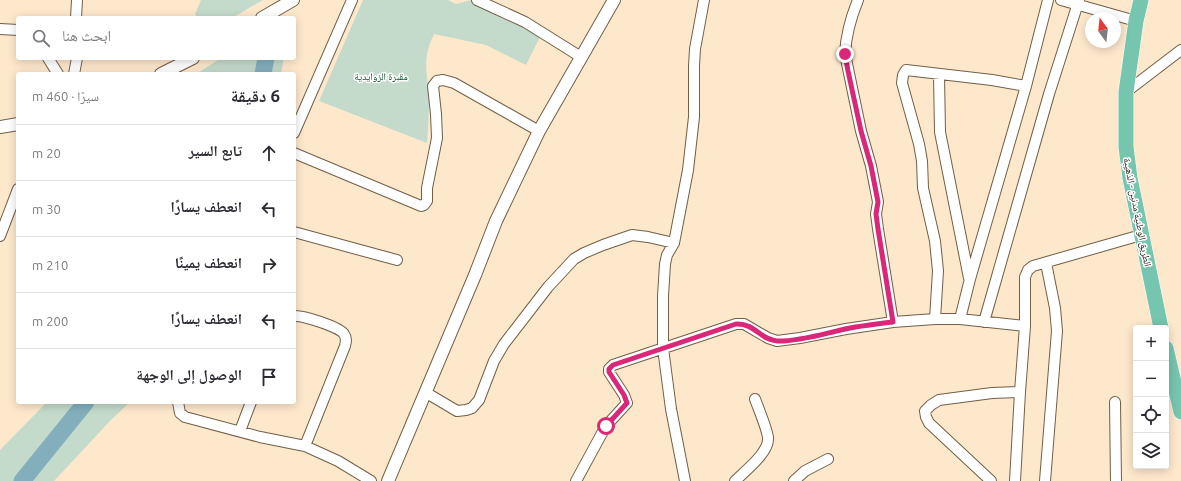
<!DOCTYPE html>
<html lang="ar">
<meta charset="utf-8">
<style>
:root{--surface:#fff;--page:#f2f2f3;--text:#2b2b33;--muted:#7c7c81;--line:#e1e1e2}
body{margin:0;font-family:Ubuntu,"Noto Naskh Arabic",sans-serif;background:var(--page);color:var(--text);direction:rtl}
.controls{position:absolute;right:12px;bottom:12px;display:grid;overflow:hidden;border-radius:4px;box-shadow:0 2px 10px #0003}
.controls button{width:36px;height:36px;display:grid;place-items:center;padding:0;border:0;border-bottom:1px solid var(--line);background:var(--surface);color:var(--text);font:20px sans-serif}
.compass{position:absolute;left:1085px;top:12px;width:36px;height:36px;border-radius:50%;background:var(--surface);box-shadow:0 2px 10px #0003;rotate:345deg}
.stop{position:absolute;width:12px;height:12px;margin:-9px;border:3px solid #db2777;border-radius:50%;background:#fff}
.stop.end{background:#db2777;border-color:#fff;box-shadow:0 1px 4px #0008}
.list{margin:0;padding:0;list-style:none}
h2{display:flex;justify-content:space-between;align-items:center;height:52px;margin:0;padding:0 16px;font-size:17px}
h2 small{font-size:13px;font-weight:400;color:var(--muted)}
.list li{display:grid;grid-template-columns:26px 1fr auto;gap:12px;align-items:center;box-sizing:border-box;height:56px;padding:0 16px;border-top:1px solid var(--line)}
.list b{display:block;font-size:15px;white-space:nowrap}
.list em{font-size:13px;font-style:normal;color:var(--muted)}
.icon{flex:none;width:22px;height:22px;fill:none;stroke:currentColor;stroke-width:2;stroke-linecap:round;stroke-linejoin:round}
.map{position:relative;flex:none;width:1181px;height:481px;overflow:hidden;direction:ltr}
.search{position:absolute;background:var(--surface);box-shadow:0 2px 10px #0003;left:16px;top:16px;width:280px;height:44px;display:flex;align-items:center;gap:10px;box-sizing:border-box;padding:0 14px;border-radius:4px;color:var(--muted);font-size:15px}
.panel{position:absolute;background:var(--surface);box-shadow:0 2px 10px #0003;left:16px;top:72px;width:280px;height:332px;border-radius:4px;direction:rtl}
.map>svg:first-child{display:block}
</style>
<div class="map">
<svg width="1181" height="481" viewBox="0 0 1181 481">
<rect width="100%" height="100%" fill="#fde8cc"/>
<!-- green -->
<path fill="#c4dacb" d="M201,0H263L232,18H198L195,14Z
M363,0H448L456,4L471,0L513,18L540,37L526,65L486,45L434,34C421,60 428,74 429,100C429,115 428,129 427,143L319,101Z
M221,58H283V63L281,74H196Z
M47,402H130L110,421L54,481H0V450Z"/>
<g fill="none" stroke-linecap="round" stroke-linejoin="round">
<!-- river -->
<path stroke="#83afbd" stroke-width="17" d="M263,74L266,58
M22,481L86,402"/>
<!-- minor casing -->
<g stroke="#715f47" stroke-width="12">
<path id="minor" d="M477,0L525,22L581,57
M858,0C851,17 846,35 845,54L861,131L871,166L878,202L876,214L878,229L893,322
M1061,0L1136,21
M76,18L77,0
M0,29L18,30
M48,58L58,74
M74,74L77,58
M939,75L940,132L969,278
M1126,92L1181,50
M294,133L352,0
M294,153L421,206L424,205L427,201V188L437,138L436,114L433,86L437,81L443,80L454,83L539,131
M294,232L397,260
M0,236L18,189
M294,316C302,315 340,327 344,334C347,338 346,342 345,346L305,446
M935,319L938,271L935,241L923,188L922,161L919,144L902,83L903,75L906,70L992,80L1026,86
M960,319L970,279L1026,86L1048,0
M984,322L1049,94L1079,0
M425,392L457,411L466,410L472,408L479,400L494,361L504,344L548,287L574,259L584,253L603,245L632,235L648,237L674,243
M1020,392L1025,326V277L1028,270L1033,266L1141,235
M178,402L180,413L185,417L260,437L305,446L338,461L371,481
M1115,402L1116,481
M240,431L251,402
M576,481L601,435L606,426L627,403L624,395L609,372V369L613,365L736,324H744L768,338L777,341L800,338L846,329L893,322L935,319H960L1025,326
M685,481L671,409L663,348V296L665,264L667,255L674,243L688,170L694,117V66L695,49L704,0
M735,481C745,471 770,452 768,437C766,426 759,410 755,399
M794,481L805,471L828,459
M991,481L929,423L926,417L925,411L931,405L939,400L992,393L1020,392L1015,481
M1045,481L1057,331L1055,308L1046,263"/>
</g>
<!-- tertiary casing -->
<g stroke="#715f47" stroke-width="14">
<path id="tertiary" d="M262,18L293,0
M161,74L193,58
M0,127L18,124
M388,481L475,275L496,221L539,131L614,0"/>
</g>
<!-- primary casing -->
<g stroke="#fff" stroke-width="16">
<path id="primary" d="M1141,0L1136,21L1126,92V147L1130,178L1161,328
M1166,348L1181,412"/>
</g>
<!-- minor -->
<use href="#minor" stroke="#fff" stroke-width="10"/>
<!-- tertiary -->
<use href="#tertiary" stroke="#fff" stroke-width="12"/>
<!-- primary -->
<use href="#primary" stroke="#76c5af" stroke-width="15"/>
</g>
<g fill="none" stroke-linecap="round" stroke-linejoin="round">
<!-- route -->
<path stroke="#db2777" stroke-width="5" d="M606,426L627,403L624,395L609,372V369L613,365L736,324C755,323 760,340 777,341C796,342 823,334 841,330C858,326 876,324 893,322L878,229L876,214L878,202L871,166L861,131L848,71L845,54"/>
</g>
<g text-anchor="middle" stroke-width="3" stroke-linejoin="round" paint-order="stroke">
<!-- park labels -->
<g font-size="10" fill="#145132" stroke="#fff">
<text x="381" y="80">مقبرة الزوايدية</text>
</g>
<!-- street labels -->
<g font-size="10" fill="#221b11" stroke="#fff">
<text transform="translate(1138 212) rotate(79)" y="4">الطريق الوطنية مدنين - الذهيبة</text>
</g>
</g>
</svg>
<div class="controls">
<button>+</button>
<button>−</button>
<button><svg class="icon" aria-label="locate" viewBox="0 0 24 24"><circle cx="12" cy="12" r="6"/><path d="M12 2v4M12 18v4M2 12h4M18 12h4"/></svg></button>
<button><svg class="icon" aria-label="layers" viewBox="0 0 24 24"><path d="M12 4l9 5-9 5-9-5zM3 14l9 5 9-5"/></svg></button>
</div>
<svg class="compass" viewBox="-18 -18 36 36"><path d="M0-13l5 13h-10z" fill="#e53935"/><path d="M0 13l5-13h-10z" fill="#7c7c81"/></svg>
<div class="stop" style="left:606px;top:426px"></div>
<div class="stop end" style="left:845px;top:54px"></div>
<div class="search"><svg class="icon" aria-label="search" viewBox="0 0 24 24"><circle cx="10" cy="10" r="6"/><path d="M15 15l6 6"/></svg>ابحث هنا</div>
<section class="panel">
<h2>6 دقيقة<small>سيرًا · 460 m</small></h2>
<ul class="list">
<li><svg class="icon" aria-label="ahead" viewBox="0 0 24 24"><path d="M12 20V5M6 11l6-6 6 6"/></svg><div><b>تابع السير</b></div><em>20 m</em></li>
<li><svg class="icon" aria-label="left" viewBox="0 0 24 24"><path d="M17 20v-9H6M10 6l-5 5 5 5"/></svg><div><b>انعطف يسارًا</b></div><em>30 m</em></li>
<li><svg class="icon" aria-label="right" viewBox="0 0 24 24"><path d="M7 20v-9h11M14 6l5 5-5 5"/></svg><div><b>انعطف يمينًا</b></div><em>210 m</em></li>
<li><svg class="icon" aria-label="left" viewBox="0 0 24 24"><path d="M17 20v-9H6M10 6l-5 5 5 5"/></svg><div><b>انعطف يسارًا</b></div><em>200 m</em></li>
<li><svg class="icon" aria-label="arrive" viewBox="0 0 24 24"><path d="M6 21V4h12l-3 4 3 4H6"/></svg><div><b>الوصول إلى الوجهة</b></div></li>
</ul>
</section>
</div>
